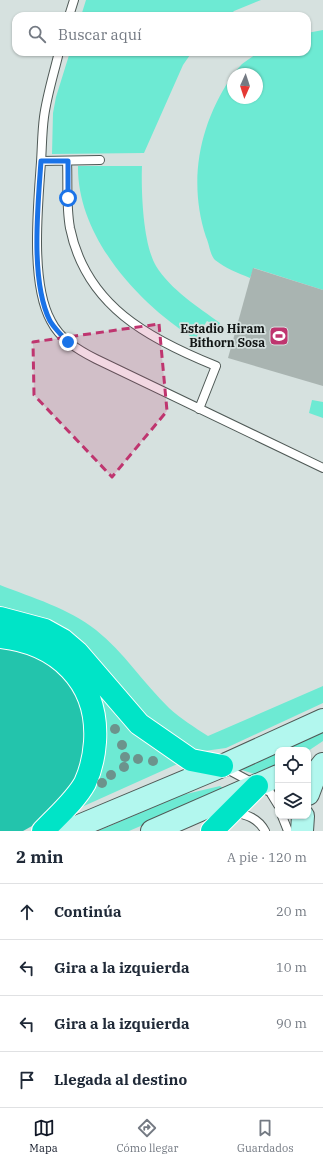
<!DOCTYPE html>
<html lang="es">
<meta charset="utf-8">
<style>
:root{--surface:#fff;--page:#f6f6f7;--text:#1f2937;--muted:#747a83;--line:#e0e1e3;--accent:#111827}
body{margin:0;font-family:"IBM Plex Serif",serif;background:var(--page);color:var(--text)}
.controls{position:absolute;right:12px;bottom:12px;display:grid;overflow:hidden;border-radius:8px;box-shadow:0 1px 3px #0004}
.controls button{width:36px;height:36px;display:grid;place-items:center;padding:0;border:0;border-bottom:1px solid var(--line);background:var(--surface);color:var(--text);font:20px sans-serif}
.compass{position:absolute;left:227px;top:68px;width:36px;height:36px;border-radius:50%;background:var(--surface);box-shadow:0 1px 3px #0004;rotate:183deg}
.stop{position:absolute;width:12px;height:12px;margin:-9px;border:3px solid #1a73e8;border-radius:50%;background:#fff}
.stop.end{background:#1a73e8;border-color:#fff;box-shadow:0 1px 4px #0008}
.list{margin:0;padding:0;list-style:none}
h2{display:flex;justify-content:space-between;align-items:center;height:52px;margin:0;padding:0 16px;font-size:17px}
h2 small{font-size:13px;font-weight:400;color:var(--muted)}
.list li{display:grid;grid-template-columns:26px 1fr auto;gap:12px;align-items:center;box-sizing:border-box;height:56px;padding:0 16px;border-top:1px solid var(--line)}
.list b{display:block;font-size:15px;white-space:nowrap}
.list em{font-size:13px;font-style:normal;color:var(--muted)}
.icon{flex:none;width:22px;height:22px;fill:none;stroke:currentColor;stroke-width:2;stroke-linecap:round;stroke-linejoin:round}
.map{position:relative;flex:none;width:323px;height:831px;overflow:hidden}
.search{position:absolute;background:var(--surface);box-shadow:0 1px 3px #0004;left:12px;right:12px;top:12px;height:44px;display:flex;align-items:center;gap:10px;box-sizing:border-box;padding:0 14px;border-radius:12px;color:var(--muted);font-size:15px}
.sheet{height:276px;background:var(--surface)}
nav{display:flex;justify-content:space-around;align-items:center;box-sizing:border-box;height:56px;border-top:1px solid var(--line);background:var(--surface);font-size:11px;color:var(--muted)}
nav a{display:grid;justify-items:center;gap:2px}
nav .on{color:var(--accent)}
.map>svg:first-child{display:block}
</style>
<div class="map">
<svg width="323" height="831" viewBox="0 0 323 831">
<rect width="100%" height="100%" fill="#d6e1df"/>
<!-- green -->
<path fill="#6dead3" d="M86,0H261L234,11L229,16H81Z
M323,30V290L254,268L250,278C238,273 225,268 215,260C210,255 209,243 206,237C188,182 199,126 230,79L233,74V98H257V74H233L242,64L259,52H307V33Z
M70,52H192L183,65L144,153L52,154L53,113L56,97Z
M78,166H142C141,191 143,244 156,266C171,290 198,307 220,323L218,327L207,321L195,339C138,304 77,236 78,166Z
M312,400L323,402V418L309,413Z
M0,585C33,598 68,608 96,630C124,652 143,683 169,708C181,719 194,727 208,736L323,686V703L226,748L197,752L0,612Z
M25,634L184,761L75,810Z
M323,732V741L308,751L283,750Z
M278,752V766L258,775L242,770Z
M220,786L223,788L222,791L129,831H98L182,795Z"/>
<!-- forest -->
<path fill="#23c4ac" d="M0,648L25,651L47,661L71,685L85,703L89,758L50,816L23,831H0Z"/>
<!-- building -->
<path fill="#a9b4b1" d="M253,268L323,290V386L228,358Z"/>
<g fill="none" stroke-linecap="round" stroke-linejoin="round">
<!-- service casing -->
<g stroke="#4f5956" stroke-width="10">
<path id="service" d="M69,16L74,0
M59,52C54,73 47,95 44,117C42,132 42,147 41,162C38,205 30,283 51,321C60,339 78,350 96,359L323,468
M41,161L100,160
M67,161C68,183 66,206 70,228C86,306 149,339 216,366L199,409
M225,768L270,792L278,805
M234,812C247,815 258,818 265,831
M282,816L288,831"/>
</g>
<!-- secondary casing -->
<g stroke="#4f5956" stroke-width="24">
<path id="secondary" d="M308,794L316,773L323,764
M67,831L222,766L323,720
M152,831L278,776
M302,831L303,816"/>
</g>
<!-- motorway casing -->
<g stroke="#fff" stroke-width="24">
<path id="motorway" d="M0,618L45,630L63,640L77,652L139,724L191,760L222,766
M0,637C57,643 99,681 95,742C94,756 91,770 85,783C75,801 57,816 43,831
M212,831L257,786"/>
</g>
<!-- service -->
<use href="#service" stroke="#fff" stroke-width="8"/>
<!-- secondary -->
<use href="#secondary" stroke="#b2f7ee" stroke-width="22"/>
<!-- motorway -->
<use href="#motorway" stroke="#00e4c7" stroke-width="22"/>
</g>
<!-- trees -->
<g fill="#6c938c">
<circle cx="115" cy="729" r="5"/>
<circle cx="122" cy="745" r="5"/>
<circle cx="125" cy="757" r="5"/>
<circle cx="138" cy="759" r="5"/>
<circle cx="153" cy="761" r="5"/>
<circle cx="124" cy="767" r="5"/>
<circle cx="111" cy="775" r="5"/>
<circle cx="102" cy="783" r="5"/>
</g>
<g fill="none" stroke-linecap="round" stroke-linejoin="round">
<!-- route -->
<path stroke="#1a73e8" stroke-width="5" d="M68,342C61,335 55,329 50,321C30,281 38,205 41,161H68V198"/>
</g>
<!-- marked area -->
<path fill="#bf356f" fill-opacity="0.2" stroke="#bf356f" stroke-width="3" stroke-dasharray="8 5" stroke-linejoin="round" d="M159,324L167,411L112,477L34,395L33,342Z"/>
<!-- icons -->
<defs>
<g id="stadium-square" transform="scale(1)"><rect x="-9" y="-9" width="18" height="18" rx="4" fill="#bf356f" stroke="#d6e1df"/><path d="M0-5a6.5 5 0 1 0 0 10a6.5 5 0 1 0 0-10ZM-3.5-1.8h7v3.6h-7Z" fill="#fff"/></g>
</defs>
<g fill-rule="evenodd">
<use href="#stadium-square" x="279" y="336"/>
</g>
<g text-anchor="middle" stroke-width="3.5" stroke-linejoin="round" paint-order="stroke">
<!-- poi labels -->
<g font-size="12" font-weight="bold" fill="#121615" stroke="#d6e1df" text-anchor="end">
<text x="265" y="333">Estadio Hiram<tspan x="265" dy="14">Bithorn Sosa</tspan></text>
</g>
</g>
</svg>
<div class="controls">
<button><svg class="icon" aria-label="locate" viewBox="0 0 24 24"><circle cx="12" cy="12" r="6"/><path d="M12 2v4M12 18v4M2 12h4M18 12h4"/></svg></button>
<button><svg class="icon" aria-label="layers" viewBox="0 0 24 24"><path d="M12 4l9 5-9 5-9-5zM3 14l9 5 9-5"/></svg></button>
</div>
<svg class="compass" viewBox="-18 -18 36 36"><path d="M0-13l5 13h-10z" fill="#e53935"/><path d="M0 13l5-13h-10z" fill="#747a83"/></svg>
<div class="stop" style="left:68px;top:198px"></div>
<div class="stop end" style="left:68px;top:342px"></div>
<div class="search"><svg class="icon" aria-label="search" viewBox="0 0 24 24"><circle cx="10" cy="10" r="6"/><path d="M15 15l6 6"/></svg>Buscar aquí</div>
</div>
<section class="sheet">
<h2>2 min<small>A pie · 120 m</small></h2>
<ul class="list">
<li><svg class="icon" aria-label="ahead" viewBox="0 0 24 24"><path d="M12 20V5M6 11l6-6 6 6"/></svg><div><b>Continúa</b></div><em>20 m</em></li>
<li><svg class="icon" aria-label="left" viewBox="0 0 24 24"><path d="M17 20v-9H6M10 6l-5 5 5 5"/></svg><div><b>Gira a la izquierda</b></div><em>10 m</em></li>
<li><svg class="icon" aria-label="left" viewBox="0 0 24 24"><path d="M17 20v-9H6M10 6l-5 5 5 5"/></svg><div><b>Gira a la izquierda</b></div><em>90 m</em></li>
<li><svg class="icon" aria-label="arrive" viewBox="0 0 24 24"><path d="M6 21V4h12l-3 4 3 4H6"/></svg><div><b>Llegada al destino</b></div></li>
</ul>
</section>
<nav>
<a class="on"><svg class="icon" aria-label="map" viewBox="0 0 24 24"><path d="M3 6l6-2 6 2 6-2v14l-6 2-6-2-6 2zM9 4v14M15 6v14"/></svg>Mapa</a>
<a><svg class="icon" aria-label="directions" viewBox="0 0 24 24"><path d="M12 3l9 9-9 9-9-9zM9 14v-3h6M13 9l2 2-2 2"/></svg>Cómo llegar</a>
<a><svg class="icon" aria-label="saved" viewBox="0 0 24 24"><path d="M7 4h10v16l-5-4-5 4z"/></svg>Guardados</a>
</nav>
